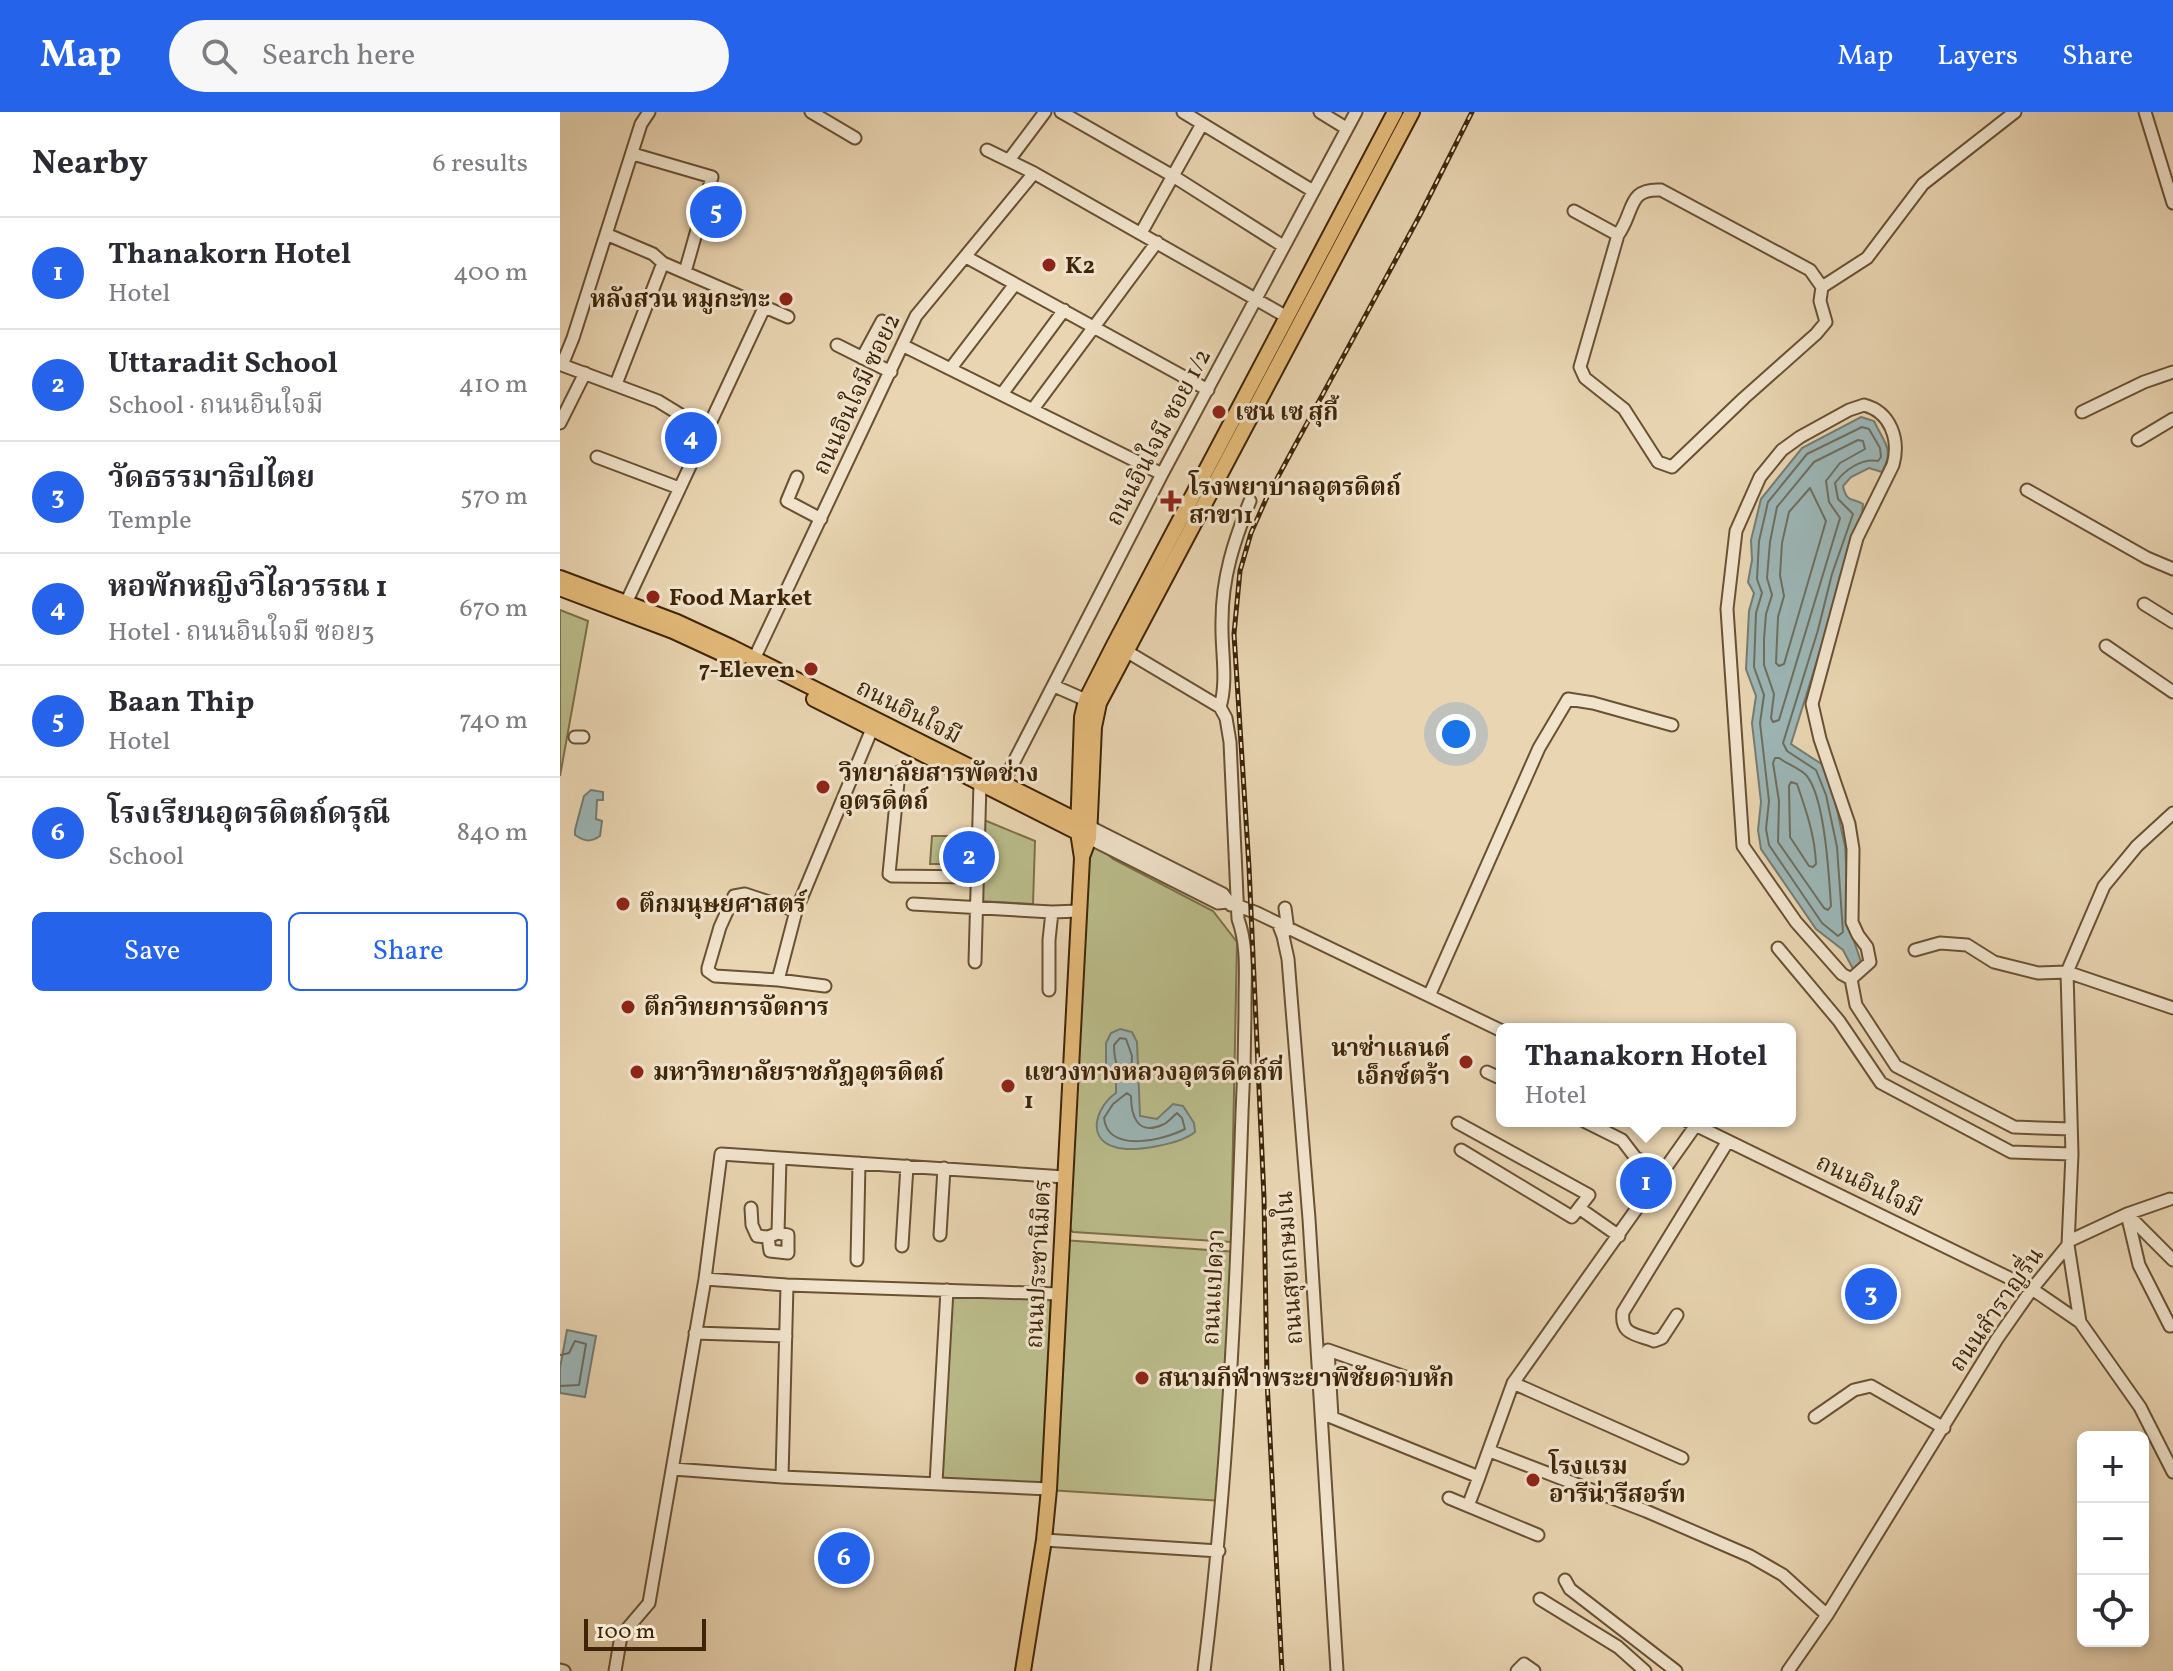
<!DOCTYPE html>
<meta charset="utf-8">
<style>
:root{--surface:#fff;--page:#f7f7f7;--text:#2b2b33;--muted:#7c7c81;--line:#e1e1e2;--accent:#2563eb}
body{margin:0;font-family:Vollkorn,"Noto Serif Thai",serif;background:var(--page);color:var(--text)}
.controls{position:absolute;right:24px;bottom:24px;display:grid;overflow:hidden;border-radius:12px;box-shadow:0 4px 12px #0003}
.controls button{width:72px;height:72px;display:grid;place-items:center;padding:0;border:0;border-bottom:2px solid var(--line);background:var(--surface);color:var(--text);font:40px sans-serif}
.scale{position:absolute;left:24px;bottom:20px;width:122px;box-sizing:border-box;padding-left:8px;border:4px solid #3e2508;border-top:0;font-size:22px;line-height:28px;white-space:nowrap;color:#3e2508;-webkit-text-stroke:6px #f1e4cd;paint-order:stroke}
.you{position:absolute;left:896px;top:622px;width:28px;height:28px;margin:-20px;border:6px solid #fff;border-radius:50%;background:#1a73e8;box-shadow:0 0 0 12px #1a73e833}
.badge{display:grid;place-items:center;width:52px;height:52px;border-radius:50%;background:var(--accent);color:#fff;font-size:26px;font-weight:700}
.pin{position:absolute;translate:-50% -50%;border:4px solid #fff;box-shadow:0 2px 8px #0006}
.popup{position:absolute;left:936px;top:911px;width:300px;height:104px;box-sizing:border-box;display:grid;place-content:center;border-radius:12px;background:var(--surface);filter:drop-shadow(0 2px 6px #0005);font-size:26px;white-space:nowrap;color:var(--muted)}
.popup b{font-size:30px;color:var(--text)}
.popup::after{content:'';position:absolute;left:50%;top:100%;margin-left:-16px;border:16px solid transparent;border-top-color:var(--surface)}
.list{margin:0;padding:0;list-style:none}
h2{display:flex;justify-content:space-between;align-items:center;height:104px;margin:0;padding:0 32px;font-size:34px}
h2 small{font-size:26px;font-weight:400;color:var(--muted)}
.list li{display:grid;grid-template-columns:52px 1fr auto;gap:24px;align-items:center;box-sizing:border-box;height:112px;padding:0 32px;border-top:2px solid var(--line)}
.list b{display:block;font-size:30px;white-space:nowrap}
.list p{margin:0;font-size:26px;white-space:nowrap;color:var(--muted)}
.list em{font-size:26px;font-style:normal;color:var(--muted)}
.actions{display:flex;gap:16px;padding:24px 32px}
.actions a{flex:1;padding:18px 0;border:2px solid var(--accent);border-radius:12px;text-align:center;font-size:28px;color:var(--accent)}
.actions .main{background:var(--accent);color:#fff}
.icon{flex:none;width:44px;height:44px;fill:none;stroke:currentColor;stroke-width:2;stroke-linecap:round;stroke-linejoin:round}
.map{position:relative;flex:none;width:1613px;height:1559px;overflow:hidden}
header{display:flex;align-items:center;gap:48px;box-sizing:border-box;height:112px;padding:0 40px;background:var(--accent);color:#fff}
header strong{font-size:38px}
nav{display:flex;gap:44px;margin-inline-start:auto;font-size:28px}
.search{width:560px;height:72px;background:var(--page);display:flex;align-items:center;gap:20px;box-sizing:border-box;padding:0 28px;border-radius:44px;color:var(--muted);font-size:30px}
main{display:flex}
aside{flex:1;background:var(--surface)}
.map>svg:first-child{display:block}
</style>
<header>
<strong>Map</strong>
<div class="search"><svg class="icon" aria-label="search" viewBox="0 0 24 24"><circle cx="10" cy="10" r="6"/><path d="M15 15l6 6"/></svg>Search here</div>
<nav><a>Map</a><a>Layers</a><a>Share</a></nav>
</header>
<main>
<aside>
<h2>Nearby<small>6 results</small></h2>
<ul class="list">
<li><span class="badge">1</span><div><b>Thanakorn Hotel</b><p>Hotel</p></div><em>400 m</em></li>
<li><span class="badge">2</span><div><b>Uttaradit School</b><p>School · ถนนอินใจมี</p></div><em>410 m</em></li>
<li><span class="badge">3</span><div><b>วัดธรรมาธิปไตย</b><p>Temple</p></div><em>570 m</em></li>
<li><span class="badge">4</span><div><b>หอพักหญิงวิไลวรรณ 1</b><p>Hotel · ถนนอินใจมี ซอย3</p></div><em>670 m</em></li>
<li><span class="badge">5</span><div><b>Baan Thip</b><p>Hotel</p></div><em>740 m</em></li>
<li><span class="badge">6</span><div><b>โรงเรียนอุตรดิตถ์ดรุณี</b><p>School</p></div><em>840 m</em></li>
</ul>
<div class="actions"><a class="main">Save</a><a>Share</a></div>
</aside>
<div class="map">
<svg width="1613" height="1559" viewBox="0 0 1613 1559">
<rect width="100%" height="100%" fill="#e9d5b2"/>
<filter id="stains"><feTurbulence type="fractalNoise" baseFrequency=".0025" numOctaves="4"/><feColorMatrix values="0 0 0 0 .2 0 0 0 0 .09 0 0 0 0 .02 0 0 0 .5 -.17"/></filter>
<radialGradient id="worn" r=".72"><stop offset=".6" stop-color="#630" stop-opacity="0"/><stop offset="1" stop-color="#630" stop-opacity=".3"/></radialGradient>
<!-- green -->
<path fill="#babc8a" stroke="#7c7049" stroke-width="2" d="M0,498L28,509L0,664Z
M424,708L475,729L473,792L420,789Z
M372,724H403L401,752H370Z
M529,726L553,747L653,799L677,830L671,1130L513,1120L503,1110Z
M502,1128L678,1140L663,1389L376,1371L387,1178L499,1182Z"/>
<!-- water -->
<path fill="#9cb6b6" stroke="#767c70" stroke-width="2" d="M1301,305L1314,309C1324,331 1335,336 1322,360L1309,356L1291,365L1283,374C1287,392 1292,385 1303,392L1302,402L1280,464L1266,520L1231,632L1263,653L1273,680L1285,734L1290,817L1301,850L1293,857L1283,838L1256,817L1201,737L1198,718L1201,690L1192,611L1196,584L1186,557L1189,499L1194,481L1188,470L1192,448L1191,428L1201,387L1242,336Z
M31,678L43,680V688H37L36,707L42,709L40,724C30,731 24,729 15,723V718L24,684Z
M560,917L572,920L577,930L580,1004L597,1007L613,992L623,994L634,1011L635,1020C621,1032 573,1041 555,1035C524,1026 538,993 556,981V967L546,953V931L551,921Z
M7,1218L36,1224L25,1285L0,1281V1256Z"/>
<g fill="none" stroke-linecap="round" stroke-linejoin="round">
<!-- shore -->
<path stroke="#6d6e5f" stroke-width="2" d="M1302,315L1309,317L1320,336L1321,345L1318,349C1301,346 1285,358 1275,371L1278,387L1293,402L1272,462L1258,518L1223,631L1227,639L1256,658L1266,683L1277,735L1283,820L1278,824L1262,811L1209,733L1206,717L1209,689L1200,611L1204,583L1194,555L1196,501L1202,481L1197,467L1199,429L1208,390L1247,342Z
M1298,328L1303,329L1305,337L1280,351L1266,369L1269,390L1280,406L1219,608L1213,610L1211,606L1214,582L1204,553V527L1206,502L1212,483L1207,466L1210,430L1217,395L1254,350Z
M1250,376L1266,409L1224,552L1219,554L1216,551L1218,505L1224,484L1220,463L1222,431L1229,400Z
M1215,646H1219C1227,652 1239,656 1246,663C1265,684 1269,765 1271,794L1268,798L1264,796L1218,730L1219,689L1213,651Z
M1231,670L1237,672C1246,698 1255,724 1256,752L1253,755L1249,754L1230,725L1229,674Z
M560,926L566,927L572,944L571,963L568,967C556,960 554,946 554,933Z
M567,981L571,984C571,1003 577,1024 602,1013C608,1011 612,1005 617,1001L622,1006L625,1017C604,1028 548,1042 544,1006L553,992Z
M0,1243L9,1241L15,1229L26,1232L19,1273L0,1274"/>
<!-- minor casing -->
<g stroke="#695132" stroke-width="15">
<path id="minor" d="M89,0L81,12L13,226L2,253L98,289L147,319
M251,0L295,26
M501,0L613,64L723,134
M623,0L753,79
M760,0L786,16
M1585,0L1613,91
M427,38L474,61L727,205
M73,42L152,65L125,160
M449,48L485,0
M1014,99L1058,123C1075,99 1067,76 1101,78L1250,158L1262,175L1307,146L1363,72L1455,0
M581,121L642,12
M46,122L93,142L103,151L228,205
M1058,123L1020,255L1025,266L1064,297L1098,350L1112,355L1184,286L1256,222L1266,210L1260,189L1262,175
M406,145L648,278
M277,233L331,260
M344,234L602,362
M302,246L322,209
M391,256L455,172
M56,272L103,151
M442,282L504,198
M1304,293C1331,300 1340,328 1333,353L1297,426L1252,592L1260,627L1289,712L1293,737L1292,810L1298,823L1307,835L1310,850L1291,867L1282,862L1236,810L1183,734L1167,497L1176,419L1200,365L1222,338L1240,325L1289,298Z
M473,297L597,130
M1522,300L1584,270L1613,260
M0,311L25,261
M1578,328L1613,307
M37,345L119,376
M237,365L227,389L261,407
M1467,378L1587,446L1613,457
M66,491L205,194
M1584,492L1613,510
M1546,534L1613,580
M566,539L660,595L666,606L670,630L678,807C688,835 685,862 685,891C685,928 684,964 682,1001C676,1187 667,1374 644,1559
M194,547L356,204L474,61
M494,574L526,588
M660,595C668,568 661,538 662,509C662,465 674,429 690,389
M15,625H23
M339,660L329,762L332,764L417,765
M443,671L602,362L796,0
M530,715L663,782L671,793
M529,726L658,791L668,790L697,801L942,919
M353,792L492,800L519,799
M725,796L728,818
M718,811L723,824L728,847L749,1107L777,1559
M1218,836L1279,909L1321,971L1451,1040L1512,1042
M1355,838L1380,831L1407,833L1434,850L1478,861L1507,860L1613,896
M415,850L420,671
M1291,867L1296,893L1336,954L1454,1015L1511,1017
M218,868L155,864L148,859V856L160,815L174,784L185,782L236,799
M265,874L218,868L236,799L312,617
M489,878V828L492,800
M869,884L979,636L1008,587L1033,591L1112,613
M927,960L942,967
M1024,1009L1062,1028L1075,1045L1102,1063
M1127,1009L1472,1177L1520,1210L1580,1295L1613,1360
M898,1011L1029,1083L1012,1105L901,1038
M1610,1087L1567,1102L1579,1153L1610,1214
M191,1096L192,1113L197,1124L208,1125L218,1121L228,1123V1141L210,1139L208,1125
M1019,1096L1059,1124
M218,1121L220,1046
M380,1123L384,1056
M1509,1129L1567,1102L1613,1148
M1508,1133L1520,1210
M342,1134L347,1054
M297,1148L299,1051
M145,1167L227,1173L499,1182
M1117,1203L1102,1226L1094,1229C1076,1222 1060,1223 1063,1200L1168,1029
M135,1221L226,1224
M953,1271L1122,1346
M761,1301L919,1365L953,1271L1136,1013
M772,1305L768,1238L854,1268
M1255,1305L1294,1278L1311,1274L1384,1316
M930,1339L1086,1399L1190,1444L1223,1463L1267,1503
M113,1357L222,1365L489,1377
M222,1365L227,1173
M376,1371L387,1178
M889,1386L978,1423
M908,1394L919,1365
M484,1428L659,1439
M1005,1468L1010,1477L1116,1559
M980,1487L1058,1535L1085,1559
M0,1558L4,1559
M55,1559L61,1524L89,1491L145,1167L161,1042L505,1065
M957,1559L964,1552L974,1559
M1228,1559L1267,1503L1437,1227L1472,1177L1508,1133L1512,1042L1507,860L1544,774L1577,734L1613,701"/>
</g>
<!-- major casing -->
<g stroke="#3e2508" stroke-width="18">
<path id="major" d="M0,466L117,510L171,535L524,712
M2,477L113,519L178,549
M254,587L525,724
M523,742L529,726L534,615L539,591L852,0
M463,1559L484,1428L489,1377L522,746L518,720L522,605L526,588L554,533L835,0"/>
</g>
<!-- minor -->
<use href="#minor" stroke="#f1e4cd" stroke-width="11"/>
<!-- major -->
<use href="#major" stroke="#e4ba79" stroke-width="14"/>
<!-- rail casing -->
<g stroke="#3e2508" stroke-width="5">
<path id="rail" d="M722,1559L707,1268L704,1086L689,755L674,522L680,459L691,421L707,385L860,103L912,0"/>
</g>
<!-- rail -->
<use href="#rail" stroke="#f1e4cd" stroke-width="2" stroke-dasharray="6" stroke-linecap="butt"/>
</g>
<!-- markers -->
<g fill="#8f2418" stroke="#f1e4cd" stroke-width="3">
<circle cx="489" cy="153" r="8"/>
<circle cx="226" cy="187" r="8"/>
<circle cx="659" cy="300" r="8"/>
<path d="M607 377h8v8h8v8h-8v8h-8v-8h-8v-8h8z"/>
<circle cx="93" cy="485" r="8"/>
<circle cx="251" cy="557" r="8"/>
<circle cx="263" cy="675" r="8"/>
<circle cx="63" cy="792" r="8"/>
<circle cx="68" cy="895" r="8"/>
<circle cx="906" cy="950" r="8"/>
<circle cx="77" cy="960" r="8"/>
<circle cx="448" cy="974" r="8"/>
<circle cx="582" cy="1266" r="8"/>
<circle cx="973" cy="1368" r="8"/>
</g>
<g text-anchor="middle" stroke-width="6" stroke-linejoin="round" paint-order="stroke">
<!-- poi labels -->
<g font-size="24" font-weight="bold" fill="#3e2508" stroke="#f1e4cd" text-anchor="start">
<text x="505" y="161">K2</text>
<text x="210" y="195" text-anchor="end">หลังสวน หมูกะทะ</text>
<text x="675" y="308">เซน เซ สุกี้</text>
<text x="629" y="383">โรงพยาบาลอุตรดิตถ์<tspan x="629" dy="28">สาขา1</tspan></text>
<text x="109" y="493">Food Market</text>
<text x="235" y="565" text-anchor="end">7-Eleven</text>
<text x="279" y="669">วิทยาลัยสารพัดช่าง<tspan x="279" dy="28">อุตรดิตถ์</tspan></text>
<text x="79" y="800">ตึกมนุษยศาสตร์</text>
<text x="84" y="903">ตึกวิทยการจัดการ</text>
<text x="890" y="944" text-anchor="end">นาซ่าแลนด์<tspan x="890" dy="28">เอ็กซ์ตร้า</tspan></text>
<text x="93" y="968">มหาวิทยาลัยราชภัฏอุตรดิตถ์</text>
<text x="464" y="968">แขวงทางหลวงอุตรดิตถ์ที่<tspan x="464" dy="28">1</tspan></text>
<text x="598" y="1274">สนามกีฬาพระยาพิชัยดาบหัก</text>
<text x="989" y="1362">โรงแรม<tspan x="989" dy="28">อารีน่ารีสอร์ท</tspan></text>
</g>
<!-- street labels -->
<g font-size="24" fill="#3e2508" stroke="#f1e4cd">
<text transform="translate(296 282) rotate(-65)" y="8">ถนนอินใจมี ซอย2</text>
<text transform="translate(598 325) rotate(-62)" y="8">ถนนอินใจมี ซอย 1/2</text>
<text transform="translate(349 599) rotate(27)" y="8">ถนนอินใจมี</text>
<text transform="translate(1309 1073) rotate(26)" y="8">ถนนอินใจมี</text>
<text transform="translate(478 1152) rotate(-87)" y="8">ถนนประชานิมิตร</text>
<text transform="translate(729 1156) rotate(-94)" y="8">ถนนสุขเกษมใน</text>
<text transform="translate(653 1175) rotate(-87)" y="8">ถนนแปดวา</text>
<text transform="translate(1436 1197) rotate(-55)" y="8">ถนนสำราญรื่น</text>
</g>
</g>
<rect width="100%" height="100%" filter="url(#stains)"/>
<rect width="100%" height="100%" fill="url(#worn)"/>
</svg>
<div class="controls">
<button>+</button>
<button>−</button>
<button><svg class="icon" aria-label="locate" viewBox="0 0 24 24"><circle cx="12" cy="12" r="6"/><path d="M12 2v4M12 18v4M2 12h4M18 12h4"/></svg></button>
</div>
<div class="scale">100 m</div>
<div class="you"></div>
<div class="pin badge" style="left:1086px;top:1071px">1</div>
<div class="popup"><b>Thanakorn Hotel</b>Hotel</div>
<div class="pin badge" style="left:409px;top:745px">2</div>
<div class="pin badge" style="left:1311px;top:1182px">3</div>
<div class="pin badge" style="left:131px;top:326px">4</div>
<div class="pin badge" style="left:156px;top:100px">5</div>
<div class="pin badge" style="left:284px;top:1446px">6</div>
</div>
</main>
